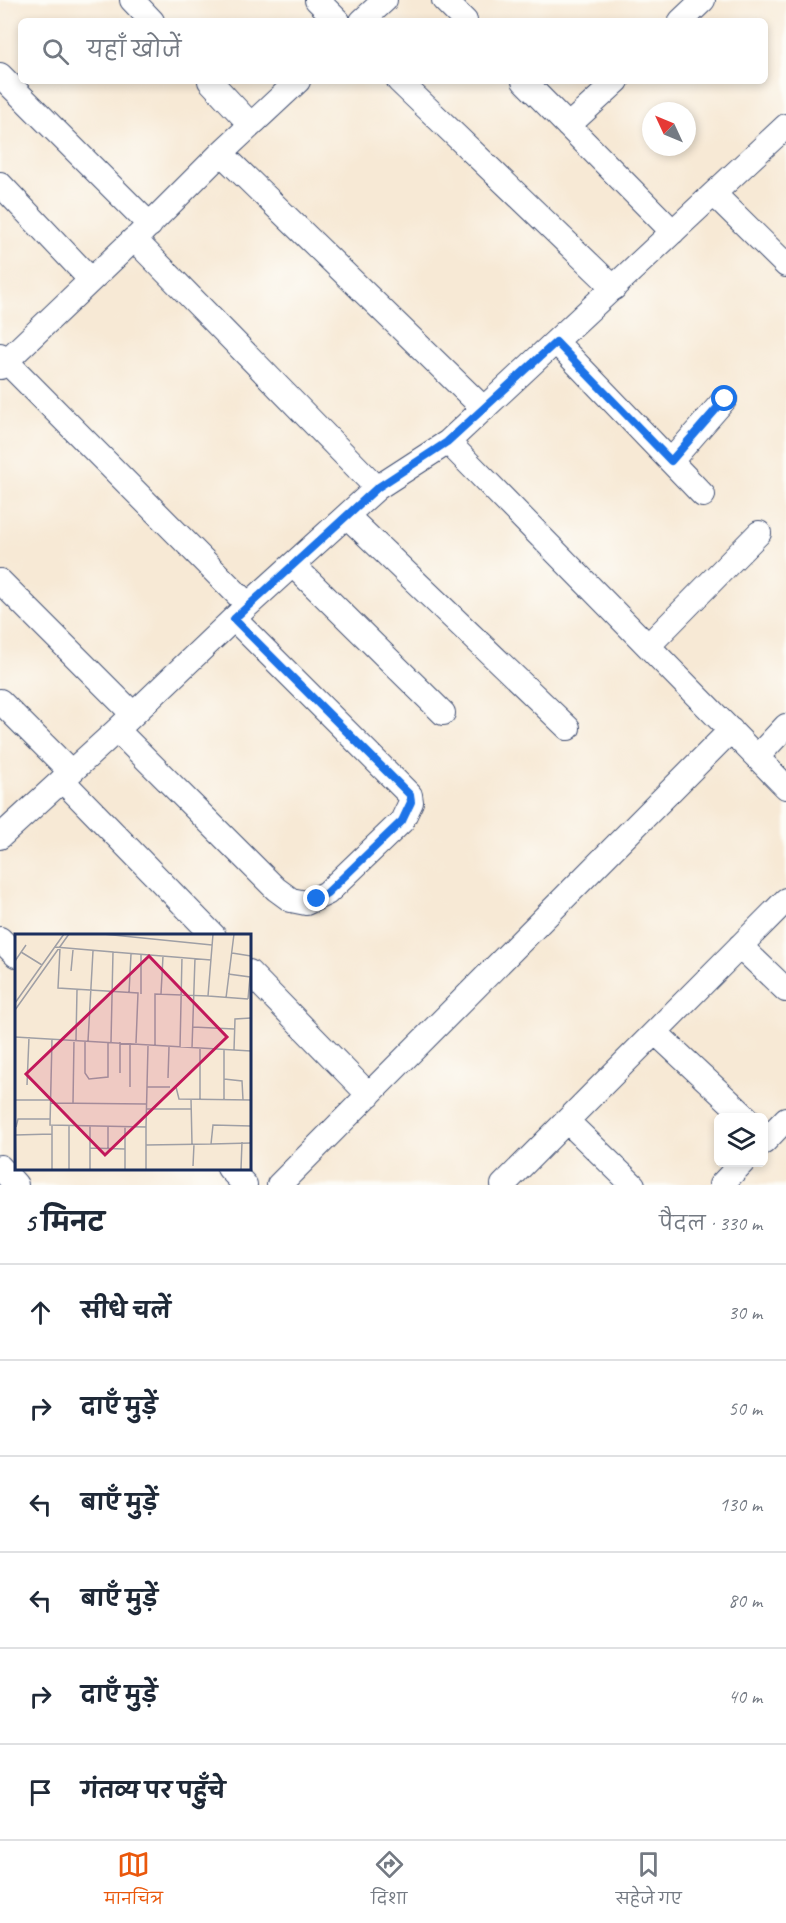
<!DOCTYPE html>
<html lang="hi">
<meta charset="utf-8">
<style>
:root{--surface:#fff;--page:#f6f6f7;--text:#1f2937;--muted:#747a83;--line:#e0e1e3;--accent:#ea580c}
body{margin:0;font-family:Caveat,"Playpen Sans Deva",sans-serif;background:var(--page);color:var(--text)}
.controls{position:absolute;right:18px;bottom:18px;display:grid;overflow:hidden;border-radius:9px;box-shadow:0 3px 9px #0003}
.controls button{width:54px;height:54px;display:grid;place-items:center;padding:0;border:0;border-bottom:2px solid var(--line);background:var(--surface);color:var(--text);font:30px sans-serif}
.compass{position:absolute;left:642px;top:102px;width:54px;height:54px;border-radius:50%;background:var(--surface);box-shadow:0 3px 9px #0003;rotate:314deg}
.stop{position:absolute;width:18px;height:18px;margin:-14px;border:4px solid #1a73e8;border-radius:50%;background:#fff}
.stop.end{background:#1a73e8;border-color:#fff;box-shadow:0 2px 6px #0008}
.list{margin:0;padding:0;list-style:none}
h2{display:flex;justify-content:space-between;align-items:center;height:78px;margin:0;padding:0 24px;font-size:26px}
h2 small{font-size:20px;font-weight:400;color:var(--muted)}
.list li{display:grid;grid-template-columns:39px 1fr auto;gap:18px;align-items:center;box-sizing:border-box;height:96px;padding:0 24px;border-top:2px solid var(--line)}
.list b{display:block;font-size:22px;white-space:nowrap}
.list em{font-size:20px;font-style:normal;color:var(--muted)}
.icon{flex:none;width:33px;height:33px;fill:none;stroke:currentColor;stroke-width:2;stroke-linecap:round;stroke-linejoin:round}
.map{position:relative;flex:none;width:786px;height:1185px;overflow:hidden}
.search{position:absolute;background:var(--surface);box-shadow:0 3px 9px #0003;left:18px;right:18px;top:18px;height:66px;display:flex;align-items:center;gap:15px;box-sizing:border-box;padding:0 21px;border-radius:9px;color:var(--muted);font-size:22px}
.sheet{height:654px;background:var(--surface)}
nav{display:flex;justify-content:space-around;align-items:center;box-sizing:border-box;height:84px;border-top:2px solid var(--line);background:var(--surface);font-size:16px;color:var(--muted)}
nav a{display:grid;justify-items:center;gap:3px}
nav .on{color:var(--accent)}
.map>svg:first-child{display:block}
</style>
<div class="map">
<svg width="786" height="1185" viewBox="0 0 786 1185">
<rect width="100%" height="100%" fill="#fdfcf7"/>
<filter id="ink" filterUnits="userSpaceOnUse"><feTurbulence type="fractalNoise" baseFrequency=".0167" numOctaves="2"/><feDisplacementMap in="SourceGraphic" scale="12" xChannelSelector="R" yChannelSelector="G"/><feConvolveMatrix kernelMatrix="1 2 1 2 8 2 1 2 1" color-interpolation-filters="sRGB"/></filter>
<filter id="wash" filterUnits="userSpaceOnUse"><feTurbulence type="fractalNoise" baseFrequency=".008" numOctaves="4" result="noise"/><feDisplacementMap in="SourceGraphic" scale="24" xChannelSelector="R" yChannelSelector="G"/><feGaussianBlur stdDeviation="1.35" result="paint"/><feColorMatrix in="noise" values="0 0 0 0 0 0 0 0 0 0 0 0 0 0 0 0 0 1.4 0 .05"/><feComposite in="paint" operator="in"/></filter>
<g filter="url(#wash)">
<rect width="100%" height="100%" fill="#f7e9d5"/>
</g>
<g filter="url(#ink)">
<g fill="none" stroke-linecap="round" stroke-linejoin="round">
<!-- street casing -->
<g stroke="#3c4b70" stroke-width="26">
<path id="street" d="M132,0L152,21
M317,0L338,21
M444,0L465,21
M362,21L385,0
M681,21L703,0
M0,75L150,225
M210,81L251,125
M298,81L221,153L484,409
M399,81L614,288
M524,81L673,232
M568,126L617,81
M0,184L91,280
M714,194L786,265
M138,236L221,153
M556,342L703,495
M0,355L248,605
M0,367L134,239L377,488
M448,442L786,787
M671,461L725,399
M347,516L568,728
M293,565L443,713
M0,581L133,714
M648,646L759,533
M0,701L71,772
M117,730L276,889L291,900L306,903L327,893L402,821L411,802L410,795L234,619
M757,757L786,726
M62,780L214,936
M0,837L117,730L248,605L377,488L448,442L786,126
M0,939L16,955
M740,946L786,990
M249,972L369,1095
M655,1032L747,1118
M567,1121L633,1185
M764,1142L786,1119
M0,1167L16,1185
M229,1168L245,1185
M279,1185L731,730
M503,1185L786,900
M721,1185L743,1162"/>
</g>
<!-- street -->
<use href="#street" stroke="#fff" stroke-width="24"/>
</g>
</g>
<g fill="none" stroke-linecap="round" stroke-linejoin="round" filter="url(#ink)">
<!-- route -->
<path stroke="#1a73e8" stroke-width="8" d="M317,899L327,893L402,821L411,802L410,795L234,619L377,488L447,442L556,342L671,461L725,399"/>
</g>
<!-- overview -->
<g transform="translate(15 934)">
<rect width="236" height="236" fill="#f7e9d5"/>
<path fill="none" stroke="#9f9fa5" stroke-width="1.5" d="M88,0L197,11M40,13L98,18L96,108M45,14L43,54L123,59L121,109M6,18L27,31M98,18L196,26M217,19L236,22M0,27L11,11M56,37L58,16M213,40L235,43L233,65M114,59L116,20M126,60V20M146,60L148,22M193,62L233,65M211,64L219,0M0,69L49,0M0,76L54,0M178,93L219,95M0,103L236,117M37,105L35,191L131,193V235M61,106L62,56M70,107V139L74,145L93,143V108M73,107L78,17M115,109V153M140,112V60L193,62L198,0M165,114L167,23M177,114L180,24M209,116V165M219,116L220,85L236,84M105,139V108M153,144L154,113M209,145L227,147L228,166M12,151L14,103M132,153H155M161,153L164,165L236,166M176,165L177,210M185,165V115M0,166H36M36,169L131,170M58,169L59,106M131,175H176M37,192V235M54,192V235M75,192V235M93,192V215M0,193L1,235M1,193L3,185H35M110,193V235M131,193L133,112M0,201L37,200M196,210L236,209M131,211L196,210L198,191L236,192M75,214L110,215M178,232L179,210M226,235L227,208"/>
<path fill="#c2185b" fill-opacity="0.15" stroke="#c2185b" stroke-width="3" d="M134,22L212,103L90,221L11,140Z"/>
<rect width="236" height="236" fill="none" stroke="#1b2f5e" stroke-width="3"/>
</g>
</svg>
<div class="controls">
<button><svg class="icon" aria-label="layers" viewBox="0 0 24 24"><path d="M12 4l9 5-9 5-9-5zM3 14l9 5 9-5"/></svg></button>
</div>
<svg class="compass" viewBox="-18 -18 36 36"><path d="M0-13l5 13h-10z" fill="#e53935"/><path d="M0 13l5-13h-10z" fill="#747a83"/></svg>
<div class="stop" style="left:725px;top:399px"></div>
<div class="stop end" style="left:317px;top:899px"></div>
<div class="search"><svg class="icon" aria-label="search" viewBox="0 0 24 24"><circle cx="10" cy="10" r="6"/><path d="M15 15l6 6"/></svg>यहाँ खोजें</div>
</div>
<section class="sheet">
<h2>5 मिनट<small>पैदल · 330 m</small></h2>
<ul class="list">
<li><svg class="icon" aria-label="ahead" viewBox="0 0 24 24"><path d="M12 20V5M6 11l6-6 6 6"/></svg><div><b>सीधे चलें</b></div><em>30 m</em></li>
<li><svg class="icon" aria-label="right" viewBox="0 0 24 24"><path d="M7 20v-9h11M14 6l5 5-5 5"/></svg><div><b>दाएँ मुड़ें</b></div><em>50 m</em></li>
<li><svg class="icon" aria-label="left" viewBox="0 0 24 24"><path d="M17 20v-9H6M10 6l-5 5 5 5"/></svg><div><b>बाएँ मुड़ें</b></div><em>130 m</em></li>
<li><svg class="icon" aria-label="left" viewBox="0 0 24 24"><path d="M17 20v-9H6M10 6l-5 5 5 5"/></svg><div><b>बाएँ मुड़ें</b></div><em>80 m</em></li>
<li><svg class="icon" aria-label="right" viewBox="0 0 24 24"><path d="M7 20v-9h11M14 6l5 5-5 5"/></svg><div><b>दाएँ मुड़ें</b></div><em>40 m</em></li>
<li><svg class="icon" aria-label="arrive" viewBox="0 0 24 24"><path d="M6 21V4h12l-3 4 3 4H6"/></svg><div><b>गंतव्य पर पहुँचे</b></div></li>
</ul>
</section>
<nav>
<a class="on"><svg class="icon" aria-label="map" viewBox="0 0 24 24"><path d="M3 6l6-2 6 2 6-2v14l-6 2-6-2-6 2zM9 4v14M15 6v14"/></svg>मानचित्र</a>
<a><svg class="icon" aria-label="directions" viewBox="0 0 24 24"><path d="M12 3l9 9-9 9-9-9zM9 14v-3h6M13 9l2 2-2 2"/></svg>दिशा</a>
<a><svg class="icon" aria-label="saved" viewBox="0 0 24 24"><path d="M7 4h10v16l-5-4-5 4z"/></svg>सहेजे गए</a>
</nav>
